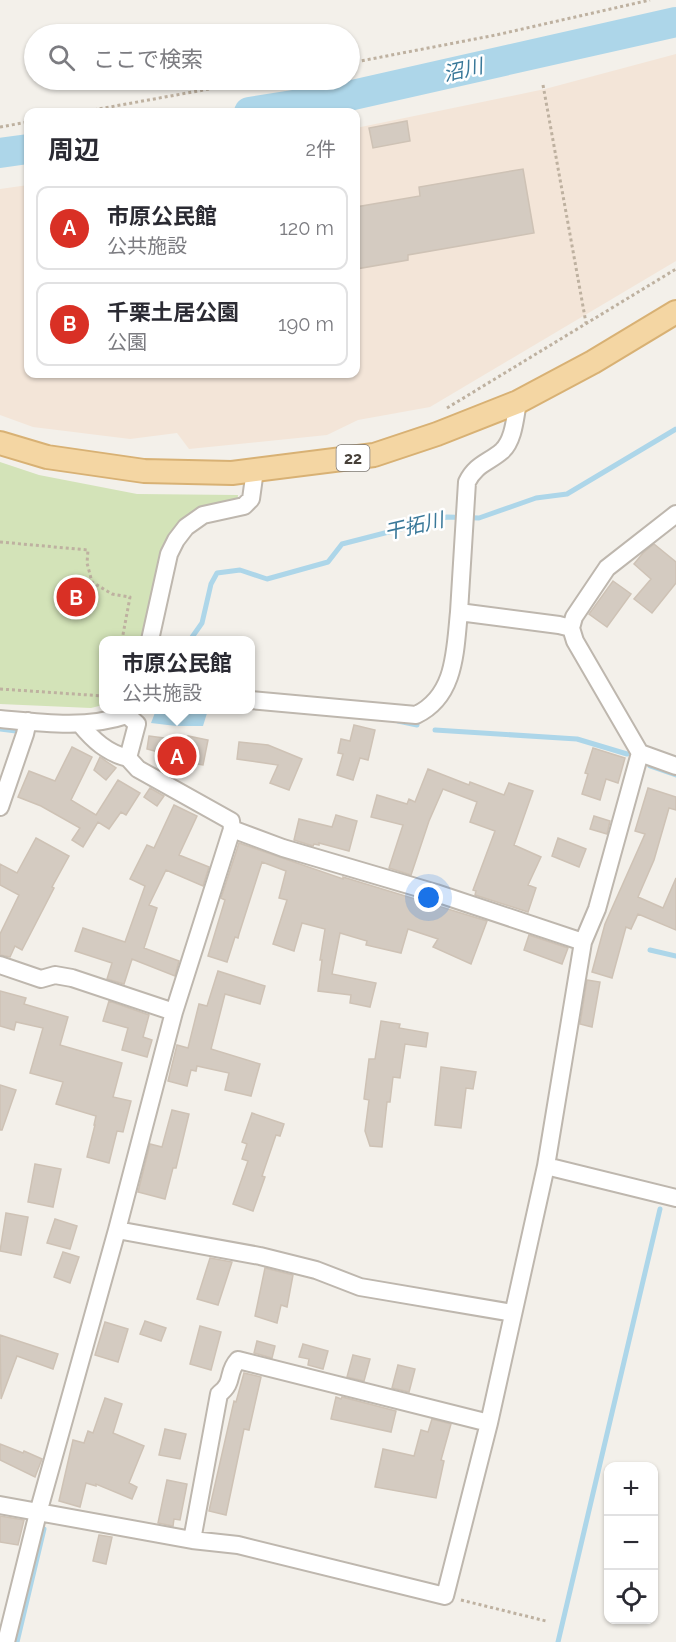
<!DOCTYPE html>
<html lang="ja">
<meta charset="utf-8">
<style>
:root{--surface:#fff;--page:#f7f7f7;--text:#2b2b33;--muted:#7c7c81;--line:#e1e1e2;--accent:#d93025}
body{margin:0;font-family:Raleway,"Noto Sans JP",sans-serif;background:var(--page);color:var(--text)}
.controls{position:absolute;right:18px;bottom:18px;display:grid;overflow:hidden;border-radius:12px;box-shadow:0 2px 4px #0004}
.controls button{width:54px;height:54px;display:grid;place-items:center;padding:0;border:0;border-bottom:2px solid var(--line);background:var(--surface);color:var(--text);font:30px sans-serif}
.you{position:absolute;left:429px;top:898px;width:21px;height:21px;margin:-15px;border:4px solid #fff;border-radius:50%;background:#1a73e8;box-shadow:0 0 0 9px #1a73e833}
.badge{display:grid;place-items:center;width:39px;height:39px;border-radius:50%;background:var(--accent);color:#fff;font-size:20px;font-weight:700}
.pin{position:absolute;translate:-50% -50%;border:3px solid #fff;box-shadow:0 2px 6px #0006}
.popup{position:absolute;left:99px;top:636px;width:156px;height:78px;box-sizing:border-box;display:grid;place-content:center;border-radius:12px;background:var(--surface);filter:drop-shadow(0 2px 4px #0005);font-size:20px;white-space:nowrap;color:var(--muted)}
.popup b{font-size:22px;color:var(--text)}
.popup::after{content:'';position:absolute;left:50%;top:100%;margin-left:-12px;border:12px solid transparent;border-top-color:var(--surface)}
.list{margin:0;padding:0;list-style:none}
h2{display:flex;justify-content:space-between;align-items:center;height:78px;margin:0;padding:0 24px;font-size:26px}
h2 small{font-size:20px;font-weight:400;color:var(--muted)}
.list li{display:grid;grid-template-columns:39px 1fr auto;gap:18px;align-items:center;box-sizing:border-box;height:84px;margin:0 12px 12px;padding:0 12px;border:2px solid var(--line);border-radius:12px}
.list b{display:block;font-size:22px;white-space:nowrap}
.list p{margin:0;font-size:20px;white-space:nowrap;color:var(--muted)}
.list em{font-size:20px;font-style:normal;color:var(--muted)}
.icon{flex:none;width:33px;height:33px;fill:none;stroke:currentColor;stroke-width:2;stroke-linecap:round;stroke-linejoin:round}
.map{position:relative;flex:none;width:676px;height:1642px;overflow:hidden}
.search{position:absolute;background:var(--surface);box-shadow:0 2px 4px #0004;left:24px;top:24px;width:336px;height:66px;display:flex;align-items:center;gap:15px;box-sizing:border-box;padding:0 21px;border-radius:33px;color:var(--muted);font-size:22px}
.panel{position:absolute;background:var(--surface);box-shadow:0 2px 4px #0004;left:24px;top:108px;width:336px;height:270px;border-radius:12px}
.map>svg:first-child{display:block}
</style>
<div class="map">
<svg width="676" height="1642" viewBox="0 0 676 1642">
<rect width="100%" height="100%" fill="#f3f0ea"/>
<!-- commercial -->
<path fill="#f3e5d8" d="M676,54V261L430,407L358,420L327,435L189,449L177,433L130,439L33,427L0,415V189L28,185V374H356V128L545,89Z"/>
<!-- green -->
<path fill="#d3e3b8" d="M0,462L39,475L137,494L238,495L237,503L203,511L169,534L142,640H104L103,705L91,708L0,704Z"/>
<!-- water -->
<path fill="#add6e9" d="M156,710H208L203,726H176L151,723Z"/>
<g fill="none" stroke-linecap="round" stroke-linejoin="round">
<!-- stream -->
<path stroke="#add6e9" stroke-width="5" d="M190,640L202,623L211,584L217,573L240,570L267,579L328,562L342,544L447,517L479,518L536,498L567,494L676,429
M398,721L417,725
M0,729L16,731
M435,730L577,739L627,754
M650,766L676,775
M650,950L676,956
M17,1642L44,1529
M558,1642L660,1209"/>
<!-- river -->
<path stroke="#add6e9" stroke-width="30" d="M249,112L344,97L676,22
M0,153L28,149"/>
</g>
<!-- building -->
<path fill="#d4cbc1" stroke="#cec2b5" stroke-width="1.5" d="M407,121L410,141L373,148L369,128Z
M523,169L534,233L408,255V260L356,269V207L420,196L419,187Z
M654,544L676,562V583L652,613L634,599L651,579L634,564L643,553Z
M613,581L631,594L607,627L589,614Z
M354,725L375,730L368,760L360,758L353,780L337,775L343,754L338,753L341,739L350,741Z
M149,736L187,741L188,736L208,740L203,765L184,762V759L147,749Z
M239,742L268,745L302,759L289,790L270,783L278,765L237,759Z
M72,747L92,757L71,800L96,815L118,780L140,793L126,815L121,812L109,829L98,822L83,847L72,840L80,828L41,806L18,797L29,771L55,781Z
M593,748L625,758L618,783L606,779L600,800L582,794L588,774L585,773Z
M100,757L116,768L106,780L94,770Z
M428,769L469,785L470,782L504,795L509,783L533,791L514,845L541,857L528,885L536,888L528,912L475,895L476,891L473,890L495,831L470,822L477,802L443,789L429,821L411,875L389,868L403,825L371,817L377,795L407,804L409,799L415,802Z
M150,788L164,796L157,806L144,797Z
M648,788L676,797V810L669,808L654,860L638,897L663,908L676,878V930L638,914L631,929L626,927L612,978L592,972L605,924L645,834L635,831Z
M174,805L197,816L179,855L209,867L203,886L166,870L149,905L157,908L144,948L179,961L175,976L132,959L124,984L107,979L112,963L75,951L83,928L125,942L145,886L130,879L147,845L154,848Z
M336,815L357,821L349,851L319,843V845L314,844L313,846L294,840L299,819L332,827Z
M594,816L610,821L607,834L590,829Z
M36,838L69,856L52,887L54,888L22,950L15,946L10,957L0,955V934L19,895L0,885V864L17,873Z
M558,838L586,849L579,867L552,856Z
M239,843L343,879V877L487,921L471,964L433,947L438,939L408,929L401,953L366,945L367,941L340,933L332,974L376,983L370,1007L350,1003L351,995L318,991L322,960H320L325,929L302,923L294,951L273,944L287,900L279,898L286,871L262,862L239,934L238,938L235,937L227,962L208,956L225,900L221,898Z
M529,935L568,948L562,964L524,950Z
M218,971L265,986L260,1004L225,994L211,1049L260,1064L251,1096L225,1090L229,1073L197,1066L196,1071L191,1070L187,1086L168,1081L177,1045L188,1048L199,1004L207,1006Z
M587,980L600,982L592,1027L580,1024Z
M0,991L26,998L24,1004L68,1017L60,1045L122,1063L113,1097L131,1101L123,1132L117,1131L109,1163L87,1157L95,1125H94L96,1116L56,1104L63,1082L30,1073L43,1028L16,1022L14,1030L0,1026Z
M109,1001L149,1015L143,1037L152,1040L147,1057L122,1050L128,1028L103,1021Z
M381,1021L400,1024L399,1028L428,1033L426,1047L405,1044L400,1078L393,1077L390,1102H387L382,1147L370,1146L365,1131L369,1100L364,1099L369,1059H375Z
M441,1067L476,1072L473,1089L466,1088L461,1128L435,1125Z
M0,1085L16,1090L2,1130H0Z
M172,1110L189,1114L176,1168H173L165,1199L138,1192L150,1144L162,1147Z
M252,1113L284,1124L280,1136L276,1135L262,1176L265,1177L253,1211L233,1204L248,1161L242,1159L247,1144L242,1142Z
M35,1164L61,1169L53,1207L28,1202Z
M6,1213L28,1217L21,1255L0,1251Z
M55,1219L77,1226L70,1249L47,1243Z
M63,1252L79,1257L70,1283L54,1277Z
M210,1258L232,1262L218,1305L197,1299Z
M265,1268L293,1275L287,1307L281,1305L277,1323L255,1316Z
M145,1321L166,1328L161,1341L140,1334Z
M105,1322L128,1329L118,1362L95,1355Z
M200,1326L221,1332L211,1370L190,1364Z
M0,1335L58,1354L53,1369L17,1356L1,1399Z
M257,1341L275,1346L272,1358L254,1353Z
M303,1344L328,1351L323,1369L308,1365L309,1359L299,1357Z
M353,1355L370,1359L364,1381L347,1377Z
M398,1365L415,1369L409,1392L392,1388Z
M244,1373L261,1377L249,1430L244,1429L226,1515L209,1511L234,1401L236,1402Z
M336,1397L341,1399L342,1397L396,1411L391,1432L331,1419Z
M105,1398L122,1404L113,1433L144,1446L129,1483L137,1487L132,1499L96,1484V1486L86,1483L80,1507L59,1501L73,1440L84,1443L88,1431L93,1433Z
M432,1419L451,1424L441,1460L444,1461L436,1498L375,1487L383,1449L414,1456L421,1430L428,1432Z
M165,1429L186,1434L180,1459L159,1455Z
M0,1444L23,1453L24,1451L42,1459L35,1477L0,1460Z
M167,1480L187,1484L180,1520L174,1519L173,1526L158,1523Z
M0,1516L24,1520L18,1545L0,1542Z
M99,1535L112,1537L106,1564L93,1561Z"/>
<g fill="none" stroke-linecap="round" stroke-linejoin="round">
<!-- minor casing -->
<g stroke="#beb7ae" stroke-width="20">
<path id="minor" d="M518,402C515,417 514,440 502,451C488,463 476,464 467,482L459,612L559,625L571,628L575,641L640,753L676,766
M571,628L574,617L607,568L676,514
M150,640L169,554L176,540L186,527L203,515L244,506L251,499L255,470
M250,700L416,715C456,696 455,650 459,612
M0,719C42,723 86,729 127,715L131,710
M80,724C93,740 107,753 128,758
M0,807L25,734L28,721
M232,829L283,848L436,893L583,942
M0,965L41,979L55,975L72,978L174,1012
M546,1166L676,1198
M117,1230L260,1256L316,1270L360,1287L513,1313
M0,1505L192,1540L238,1545L445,1596L489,1423L546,1166L583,942L597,909L640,753
M192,1540L219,1394C235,1382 226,1373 238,1360L489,1423
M6,1642L38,1513L117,1230L174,1012L232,829L231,821L138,769L128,758L137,724L127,715"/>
</g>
<!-- major casing -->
<g stroke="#d8b174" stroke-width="26">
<path id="major" d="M0,443L47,457L144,471L232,473L374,455L437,434L518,402L593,362L676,312"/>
</g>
<!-- path -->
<path stroke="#beb1a0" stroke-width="3" stroke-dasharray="3 3" stroke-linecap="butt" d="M350,63L496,35L650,0
M543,85L586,323
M82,112L259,80
M0,127L28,122
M447,408L676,269
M0,542L88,550L87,563L92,582L112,594L130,597L122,640
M0,689L104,696
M461,1600L546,1621"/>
<!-- minor -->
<use href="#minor" stroke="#fff" stroke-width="16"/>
<!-- major -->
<use href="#major" stroke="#f4d6a3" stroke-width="22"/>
</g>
<g text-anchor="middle" stroke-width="5" stroke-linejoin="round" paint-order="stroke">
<!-- shield labels -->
<rect fill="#fff" stroke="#7e7974" stroke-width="1.5" x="336.5" y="445" width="33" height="26" rx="4.5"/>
<g font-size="16" font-weight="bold" fill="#474039">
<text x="353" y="464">22</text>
</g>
<!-- water labels -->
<g font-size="20" font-style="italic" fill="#397899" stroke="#fff">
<text transform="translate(463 70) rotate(-13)" y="7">沼川</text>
<text transform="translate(414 526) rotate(-13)" y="7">干拓川</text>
</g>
</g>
</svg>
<div class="controls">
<button>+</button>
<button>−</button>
<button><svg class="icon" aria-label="locate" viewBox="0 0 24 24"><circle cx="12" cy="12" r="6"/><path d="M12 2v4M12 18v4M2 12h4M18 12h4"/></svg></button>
</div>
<div class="you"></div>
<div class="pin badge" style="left:177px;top:756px">A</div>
<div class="popup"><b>市原公民館</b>公共施設</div>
<div class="pin badge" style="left:76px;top:597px">B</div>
<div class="search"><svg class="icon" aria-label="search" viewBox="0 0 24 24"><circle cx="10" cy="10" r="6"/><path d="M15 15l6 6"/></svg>ここで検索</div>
<section class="panel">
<h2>周辺<small>2件</small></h2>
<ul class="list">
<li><span class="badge">A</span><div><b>市原公民館</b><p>公共施設</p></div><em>120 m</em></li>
<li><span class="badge">B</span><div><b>千栗土居公園</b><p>公園</p></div><em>190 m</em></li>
</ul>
</section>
</div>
